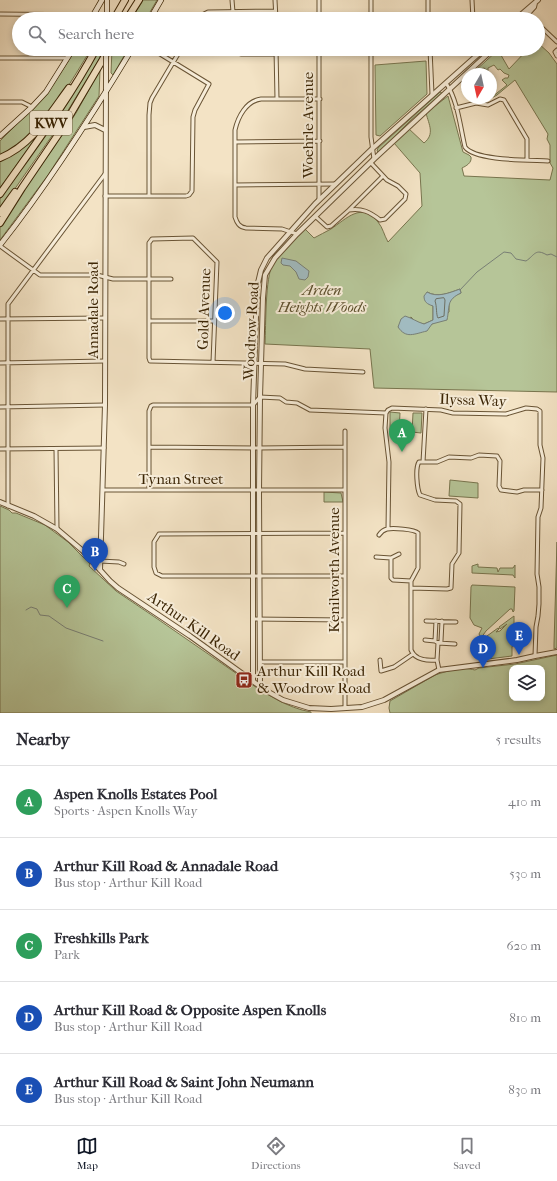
<!DOCTYPE html>
<meta charset="utf-8">
<style>
:root{--surface:#fff;--page:#f2f2f3;--text:#2b2b33;--muted:#7c7c81;--line:#e1e1e2;--accent:#111827}
body{margin:0;font-family:"IM FELL French Canon",serif;background:var(--page);color:var(--text)}
.controls{position:absolute;right:12px;bottom:12px;display:grid;overflow:hidden;border-radius:8px;box-shadow:0 2px 6px #0003}
.controls button{width:36px;height:36px;display:grid;place-items:center;padding:0;border:0;border-bottom:1px solid var(--line);background:var(--surface);color:var(--text);font:20px sans-serif}
.compass{position:absolute;left:461px;top:68px;width:36px;height:36px;border-radius:50%;background:var(--surface);box-shadow:0 2px 6px #0003;rotate:189deg}
.you{position:absolute;left:225px;top:313px;width:14px;height:14px;margin:-10px;border:3px solid #fff;border-radius:50%;background:#1a73e8;box-shadow:0 0 0 6px #1a73e833}
.badge{display:grid;place-items:center;width:26px;height:26px;border-radius:50%;background:var(--accent);color:#fff;font-size:13px;font-weight:700}
.pin{position:absolute;translate:-50% -33px;filter:drop-shadow(0 1px 2px #0008)}
.pin::after{content:'';position:absolute;top:21px;width:14px;height:12px;background:inherit;clip-path:polygon(0 0,100% 0,50% 100%)}
.list{margin:0;padding:0;list-style:none}
h2{display:flex;justify-content:space-between;align-items:center;height:52px;margin:0;padding:0 16px;font-size:17px}
h2 small{font-size:13px;font-weight:400;color:var(--muted)}
.list li{display:grid;grid-template-columns:26px 1fr auto;gap:12px;align-items:center;box-sizing:border-box;height:72px;padding:0 16px;border-top:1px solid var(--line)}
.list b{display:block;font-size:15px;white-space:nowrap}
.list p{margin:0;font-size:13px;white-space:nowrap;color:var(--muted)}
.list em{font-size:13px;font-style:normal;color:var(--muted)}
.icon{flex:none;width:22px;height:22px;fill:none;stroke:currentColor;stroke-width:2;stroke-linecap:round;stroke-linejoin:round}
.map{position:relative;flex:none;width:557px;height:713px;overflow:hidden}
.search{position:absolute;background:var(--surface);box-shadow:0 2px 6px #0003;left:12px;right:12px;top:12px;height:44px;display:flex;align-items:center;gap:10px;box-sizing:border-box;padding:0 14px;border-radius:22px;color:var(--muted);font-size:15px}
.sheet{height:412px;background:var(--surface)}
nav{display:flex;justify-content:space-around;align-items:center;box-sizing:border-box;height:56px;border-top:1px solid var(--line);background:var(--surface);font-size:11px;color:var(--muted)}
nav a{display:grid;justify-items:center;gap:2px}
nav .on{color:var(--accent)}
.map>svg:first-child{display:block}
</style>
<div class="map">
<svg width="557" height="713" viewBox="0 0 557 713">
<rect width="100%" height="100%" fill="#f3e3c5"/>
<filter id="stains"><feTurbulence type="fractalNoise" baseFrequency=".005" numOctaves="4"/><feColorMatrix values="0 0 0 0 .2 0 0 0 0 .09 0 0 0 0 .02 0 0 0 .5 -.17"/></filter>
<radialGradient id="worn" r=".72"><stop offset=".6" stop-color="#630" stop-opacity="0"/><stop offset="1" stop-color="#630" stop-opacity=".3"/></radialGradient>
<!-- green -->
<path fill="#b6c598" stroke="#78754e" fill-rule="evenodd" d="M143,0H157L146,19H131Z
M538,43L549,53L557,64V392L374,388L370,349L265,344C266,325 265,278 273,263C280,251 296,239 305,229L314,238C320,235 325,232 331,229C346,219 362,201 378,222C383,228 384,235 388,242L422,206L420,173L394,143L408,128L424,143C435,134 429,125 426,113L448,96L463,152L469,155L471,157C472,163 466,166 462,168L464,176L550,180L553,168L550,163V145L547,139L548,134L515,80L497,95L488,100L487,98H491V96L492,97L507,85L502,80L505,78H508L509,75L504,73L500,69L498,70L494,65L488,68V71L484,68L476,70L498,50L509,69L528,49H538ZM460,289L461,293L454,296L449,302V312L432,324L398,327L411,317L416,322L424,324L433,320V305L427,292C438,298 449,293 460,289Z
M76,49H91C72,80 51,117 24,142C18,148 8,152 0,156V141L46,95Z
M97,49H100V58L56,130L0,210V199L22,168Z
M112,49H128L113,75L111,73Z
M426,61L427,94L380,136L376,135L375,65Z
M100,70L99,96L48,175L0,240V227L17,199L52,150L76,113Z
M440,92L442,93L410,121L381,150L378,152L377,151L378,148Z
M36,134L38,135L0,188V159Z
M390,412L400,413L399,432H390Z
M413,413H422L421,433L412,432Z
M450,480L478,483V498L449,496Z
M324,492L341,493L343,502H324Z
M0,506L9,510L12,513H16L45,525L68,542L90,564L89,566L116,591L159,620L240,676L239,678L244,681L245,680C265,693 287,708 311,712V713H0Z
M557,542V648L554,649V644Z
M478,564V567L497,568L498,572L500,568H513L515,565V578L513,575L472,573V566Z
M472,585L515,587L514,611L513,612L512,609H510L486,631L481,638L479,634L482,628L474,625L470,618L471,587Z
M514,616V642L512,647V656L480,660V641L498,628L499,629L496,632L500,631L507,624L500,629L499,627Z
M557,655V713H390L389,708L390,701L435,675C444,672 460,667 470,669C472,669 473,670 475,670L479,668L515,664ZM512,668H542V698H512Z"/>
<!-- water -->
<path fill="#a1bbc0" stroke="#787f75" d="M282,258L296,261L309,271L308,277L305,280L299,279L296,272L290,266L283,265L281,263Z
M460,289L461,293C446,300 450,306 447,320L432,324L427,331C414,334 406,339 398,327L401,319L405,316C412,318 417,322 424,324L433,320V306C427,304 424,302 424,296L427,292C437,298 449,293 460,289Z"/>
<g fill="none" stroke-linecap="round" stroke-linejoin="round">
<!-- shore -->
<path stroke="#6e7062" stroke-width="1" d="M444,298L445,300L444,316L438,318C436,315 437,306 435,301L436,299Z"/>
<!-- stream -->
<path stroke="#787f75" stroke-width="1" d="M460,290L477,272L504,252L511,253L516,259L526,261C535,255 535,248 547,255L551,254L557,257
M26,610L31,607L37,609L40,615L49,616L66,628L103,641"/>
<!-- minor casing -->
<g stroke="#695435" stroke-width="5">
<path id="minor" d="M232,0L233,12
M275,0L276,19
M319,0V19
M428,0V19
M472,0L473,19
M0,14L94,15
M528,15L532,19
M199,19L204,14L208,12L275,11
M371,19V0
M538,24L557,42
M538,35L543,29
M276,49L277,99
M319,49V200
M371,49V137L374,159
M430,49L432,94
M557,50L555,52L557,56
M241,54H276
M0,58H67
M446,83C458,101 460,126 465,147C475,161 530,160 548,161
M0,102H22L32,107
M456,108L476,103L488,105L500,99L504,100L527,139V160
M235,142L320,141
M235,185L336,184
M105,196H186L189,195L192,191L193,117L195,110L209,84L152,49
M149,196V115L150,103L152,98L181,49
M349,210L383,176
M316,217L327,227L331,226L349,210C362,208 370,212 380,220L385,219L405,199L406,194L398,186L387,180L371,163
M297,234L282,229L246,228C239,227 237,223 235,217V130C238,117 246,101 261,99H320
M0,246L40,275H97L113,279H171
M0,319L105,318
M149,321H214
M213,362L217,262L193,238L152,239L149,243V358L150,361L285,364L305,369L363,372
M0,363L105,361
M0,407L105,405
M386,413L388,410L392,408L441,410L453,413L506,414L526,408L537,409L540,411V445L543,458L541,508L538,517L537,574L539,587V604L538,616L536,627L535,656
M386,413L385,428L389,462L388,529
M345,431V708
M149,447L259,448L345,447
M0,449L104,448
M56,449L57,529
M423,462L426,409
M103,490H345
M149,490V411L151,406L153,405H253L260,397L280,398L286,402L297,403L310,410L386,413
M8,506V304L105,174
M345,533L159,534L154,542V567L156,573L162,576H345
M379,535C381,532 383,530 387,529C393,528 414,529 418,533V568L411,581V650C415,660 428,661 437,660
M376,557L391,558L399,554
M391,558V578L393,580L411,581
M100,561L119,562L124,564
M411,588L447,589L451,588L452,564L459,553L460,504L456,501L435,500L420,495C417,489 415,468 419,462H437L449,457L471,458L479,455L497,456L500,461L499,486L501,490L517,492L524,490H542
M253,619L345,620
M426,621L456,622
M436,621L435,641L438,643
M425,640L435,641
M438,643L455,644
M380,660L381,671L394,667L413,654
M260,662H345
M439,670L437,660L438,643L441,641L442,621"/>
</g>
<!-- tertiary casing -->
<g stroke="#695435" stroke-width="6">
<path id="tertiary" d="M107,19V0
M516,19L538,0
M523,19L534,7L535,3
M84,127L95,125L105,130
M0,502L34,516L57,529L83,551L110,581L118,588L190,636L265,690L283,700L309,708L331,709L362,707L384,700L439,670L517,660L535,656L557,652
M100,570L105,405L106,79
M253,681V405L257,287L261,270L267,258L315,204L373,148L484,49
M260,686L259,491L260,397L263,298L265,275L275,258L297,234L374,159L493,49"/>
</g>
<!-- secondary casing -->
<g stroke="#3b2505" stroke-width="6">
<path id="secondary" d="M91,19L102,0
M150,19L161,0
M0,136L32,107L46,92L73,49
M0,245C49,183 91,117 132,49"/>
</g>
<!-- motorway casing -->
<g stroke="#3b2505" stroke-width="8">
<path id="motorway" d="M114,19L125,0
M127,19L139,0
M0,158C32,145 49,115 69,88
M0,194C33,147 68,101 96,49
M0,213L15,192
M0,223L22,188L60,132L109,49"/>
</g>
<!-- minor -->
<use href="#minor" stroke="#f7edd9" stroke-width="3"/>
<!-- tertiary -->
<use href="#tertiary" stroke="#f7edd9" stroke-width="4"/>
<!-- secondary -->
<use href="#secondary" stroke="#f7edd9" stroke-width="4.5"/>
<!-- motorway -->
<use href="#motorway" stroke="#f3e3c5" stroke-width="6"/>
<!-- tertiary-bridge casing -->
<g stroke="#695435" stroke-width="6" stroke-linecap="butt">
<path id="tertiary-bridge" d="M106,79V49"/>
</g>
<!-- tertiary-bridge -->
<use href="#tertiary-bridge" stroke="#f7edd9" stroke-width="4"/>
</g>
<!-- icons -->
<defs>
<g id="bus-square" transform="scale(0.9)"><rect x="-9" y="-9" width="18" height="18" rx="4" fill="#8f2418" stroke="#f7edd9"/><path d="M-5-6H5V4H4V6H2V4H-2V6H-4V4H-5ZM-3.5-4V0h7V-4ZM-3.5 1.2v1.5H-2V1.2ZM2 1.2v1.5H3.5V1.2Z" fill="#fff"/></g>
</defs>
<g fill-rule="evenodd">
<use href="#bus-square" x="244" y="680"/>
</g>
<g text-anchor="middle" stroke-width="4" stroke-linejoin="round" paint-order="stroke">
<!-- shield labels -->
<rect fill="#f7edd9" stroke="#736145" stroke-width="1" x="30" y="111" width="42" height="24" rx="3"/>
<g font-size="14" font-weight="bold" fill="#3b2505">
<text x="51" y="128">KWV</text>
</g>
<!-- street labels -->
<g font-size="15" fill="#3b2505" stroke="#f7edd9">
<text transform="translate(308 125) rotate(-90)" y="5">Woehrle Avenue</text>
<text transform="translate(204 309) rotate(-88)" y="5">Gold Avenue</text>
<text transform="translate(93 310) rotate(-90)" y="5">Annadale Road</text>
<text transform="translate(251 331) rotate(-87)" y="5">Woodrow Road</text>
<text transform="translate(473 400) rotate(2)" y="5">Ilyssa Way</text>
<text x="181" y="484">Tynan Street</text>
<text transform="translate(334 570) rotate(-90)" y="5">Kenilworth Avenue</text>
<text transform="translate(194 626) rotate(35)" y="5">Arthur Kill Road</text>
</g>
<!-- park labels -->
<g font-size="15" font-style="italic" fill="#5a4d2a" stroke="#f7edd9">
<text x="322" y="295">Arden<tspan x="322" dy="17">Heights Woods</tspan></text>
</g>
<!-- poi labels -->
<g font-size="15" fill="#3b2505" stroke="#f7edd9" text-anchor="start">
<text x="257" y="676">Arthur Kill Road<tspan x="257" dy="17">&amp; Woodrow Road</tspan></text>
</g>
</g>
<rect width="100%" height="100%" filter="url(#stains)"/>
<rect width="100%" height="100%" fill="url(#worn)"/>
</svg>
<div class="controls">
<button><svg class="icon" aria-label="layers" viewBox="0 0 24 24"><path d="M12 4l9 5-9 5-9-5zM3 14l9 5 9-5"/></svg></button>
</div>
<svg class="compass" viewBox="-18 -18 36 36"><path d="M0-13l5 13h-10z" fill="#e53935"/><path d="M0 13l5-13h-10z" fill="#7c7c81"/></svg>
<div class="you"></div>
<div class="pin badge" style="left:402px;top:452px;background:#2e9e5b">A</div>
<div class="pin badge" style="left:95px;top:571px;background:#1a4fb4">B</div>
<div class="pin badge" style="left:67px;top:608px;background:#2e9e5b">C</div>
<div class="pin badge" style="left:483px;top:668px;background:#1a4fb4">D</div>
<div class="pin badge" style="left:519px;top:655px;background:#1a4fb4">E</div>
<div class="search"><svg class="icon" aria-label="search" viewBox="0 0 24 24"><circle cx="10" cy="10" r="6"/><path d="M15 15l6 6"/></svg>Search here</div>
</div>
<section class="sheet">
<h2>Nearby<small>5 results</small></h2>
<ul class="list">
<li><span class="badge" style="background:#2e9e5b">A</span><div><b>Aspen Knolls Estates Pool</b><p>Sports · Aspen Knolls Way</p></div><em>410 m</em></li>
<li><span class="badge" style="background:#1a4fb4">B</span><div><b>Arthur Kill Road &amp; Annadale Road</b><p>Bus stop · Arthur Kill Road</p></div><em>530 m</em></li>
<li><span class="badge" style="background:#2e9e5b">C</span><div><b>Freshkills Park</b><p>Park</p></div><em>620 m</em></li>
<li><span class="badge" style="background:#1a4fb4">D</span><div><b>Arthur Kill Road &amp; Opposite Aspen Knolls</b><p>Bus stop · Arthur Kill Road</p></div><em>810 m</em></li>
<li><span class="badge" style="background:#1a4fb4">E</span><div><b>Arthur Kill Road &amp; Saint John Neumann</b><p>Bus stop · Arthur Kill Road</p></div><em>830 m</em></li>
</ul>
</section>
<nav>
<a class="on"><svg class="icon" aria-label="map" viewBox="0 0 24 24"><path d="M3 6l6-2 6 2 6-2v14l-6 2-6-2-6 2zM9 4v14M15 6v14"/></svg>Map</a>
<a><svg class="icon" aria-label="directions" viewBox="0 0 24 24"><path d="M12 3l9 9-9 9-9-9zM9 14v-3h6M13 9l2 2-2 2"/></svg>Directions</a>
<a><svg class="icon" aria-label="saved" viewBox="0 0 24 24"><path d="M7 4h10v16l-5-4-5 4z"/></svg>Saved</a>
</nav>
